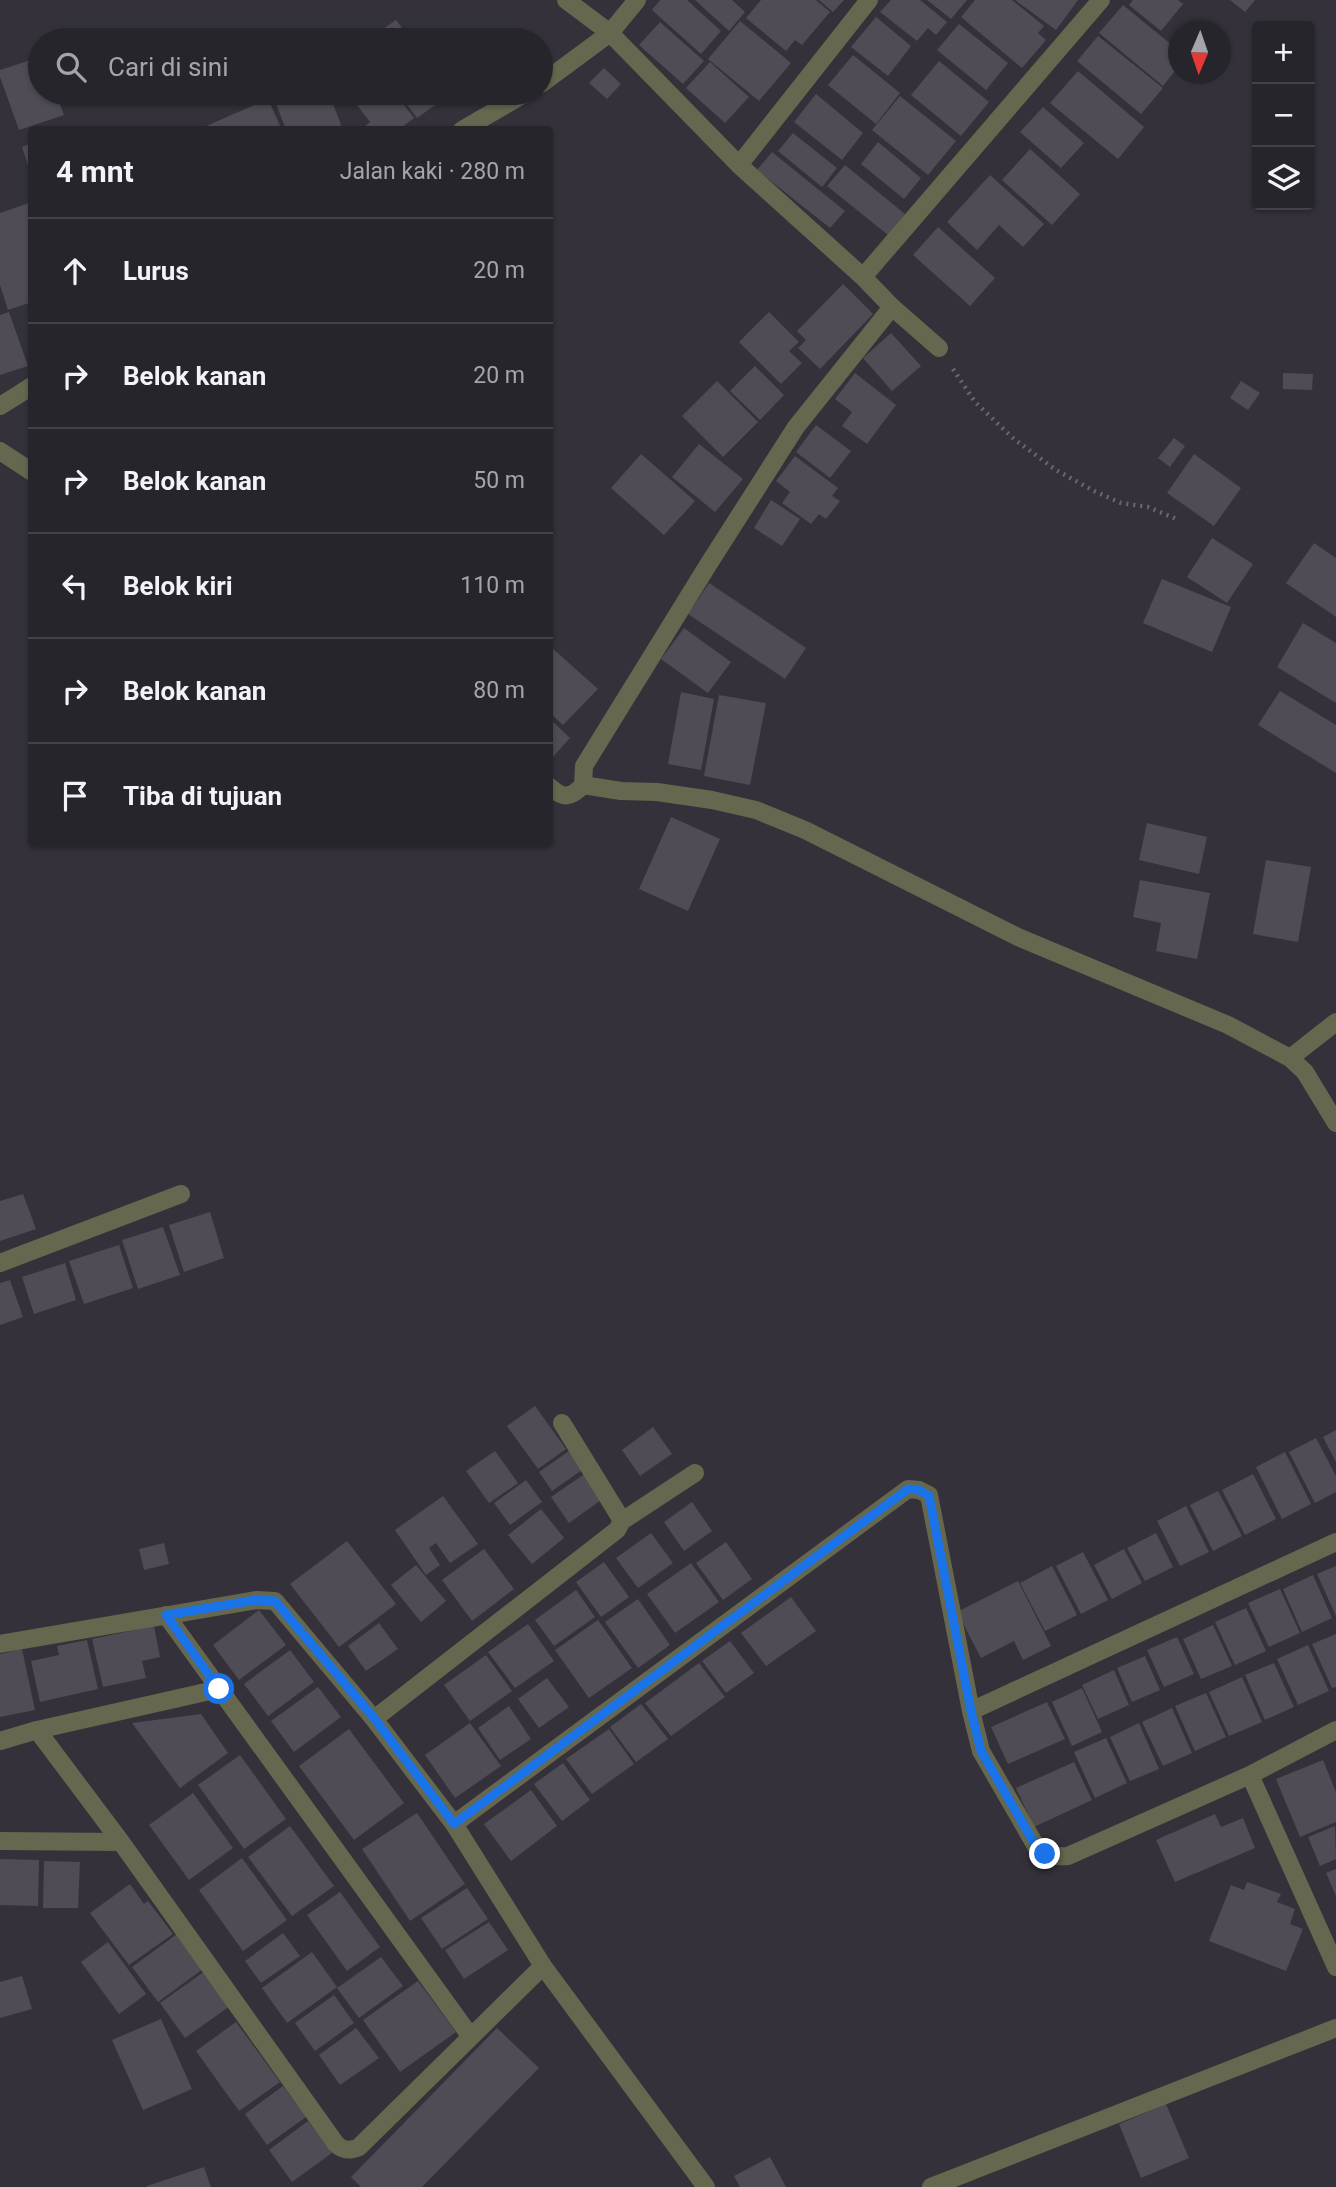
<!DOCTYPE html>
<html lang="id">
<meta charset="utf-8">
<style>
:root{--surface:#27252c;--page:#333138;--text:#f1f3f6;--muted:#a4a5a9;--line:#434248}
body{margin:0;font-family:Roboto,sans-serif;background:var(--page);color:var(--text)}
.controls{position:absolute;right:21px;top:21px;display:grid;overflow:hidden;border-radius:7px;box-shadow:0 2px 5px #0004}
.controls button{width:63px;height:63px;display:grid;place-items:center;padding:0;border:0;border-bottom:2px solid var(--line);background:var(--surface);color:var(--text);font:35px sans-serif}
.compass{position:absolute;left:1168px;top:21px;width:63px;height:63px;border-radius:50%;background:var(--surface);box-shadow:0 2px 5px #0004;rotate:182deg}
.stop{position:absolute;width:21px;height:21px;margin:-16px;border:5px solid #1a73e8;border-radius:50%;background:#fff}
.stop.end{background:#1a73e8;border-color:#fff;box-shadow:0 2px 7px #0008}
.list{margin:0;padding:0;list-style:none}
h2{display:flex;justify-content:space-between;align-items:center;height:91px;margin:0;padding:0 28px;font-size:30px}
h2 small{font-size:23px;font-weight:400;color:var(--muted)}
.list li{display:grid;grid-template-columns:46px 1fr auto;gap:21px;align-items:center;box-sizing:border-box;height:105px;padding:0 28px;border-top:2px solid var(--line)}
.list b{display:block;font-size:26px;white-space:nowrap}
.list em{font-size:23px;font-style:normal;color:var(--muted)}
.icon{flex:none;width:38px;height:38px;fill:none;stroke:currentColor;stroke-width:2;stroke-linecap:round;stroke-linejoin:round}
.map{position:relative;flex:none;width:1336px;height:2187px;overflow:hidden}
.search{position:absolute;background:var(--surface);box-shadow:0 2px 5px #0004;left:28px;top:28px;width:525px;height:77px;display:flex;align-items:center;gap:18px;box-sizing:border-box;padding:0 24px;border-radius:38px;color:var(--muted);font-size:26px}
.panel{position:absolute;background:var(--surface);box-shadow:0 2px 5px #0004;left:28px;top:126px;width:525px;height:721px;border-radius:7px}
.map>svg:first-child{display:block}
</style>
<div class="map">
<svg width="1336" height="2187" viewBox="0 0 1336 2187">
<rect width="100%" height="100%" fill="#34313a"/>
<!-- building -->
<path fill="#4f4c56" d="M660,0H687L721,31L701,54L652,10Z
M695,0H732L745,12L729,31Z
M761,0H816L830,12L802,45L795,40L786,51L746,18Z
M819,0H844L833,12Z
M891,0H920L947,22L936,35L928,28L917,41L880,12Z
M927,0H967L951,19Z
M975,0H1012L1044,26L1038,33L1046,40L1022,68L961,17Z
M1015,0H1078L1056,30Z
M1133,0H1178L1183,4L1161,31L1129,5Z
M1230,0H1255L1245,12Z
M1123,5L1178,50V67L1163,86L1099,33Z
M876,17L911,46L888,76L851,47Z
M396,20L411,40H367Z
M740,21L791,63L759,101L708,59Z
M660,22L704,61L683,84L639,45Z
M959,24L1008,63L986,90L937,50Z
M1098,36L1163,88L1141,114L1077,61Z
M853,55L900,93L876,124L828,85Z
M40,57V93H56L64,115L19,130L0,77V70Z
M939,61L989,102L961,136L911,95Z
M710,62L749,97L725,123L686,88Z
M604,68L621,84L607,99L589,83Z
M1078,71L1144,127L1118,159L1050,103Z
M272,93H329L343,130H286Z
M348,93H395L414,118L398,130H360L370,122Z
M398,93H452L417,118Z
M816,94L863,133L842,160L794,122Z
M900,96L956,141L928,175L872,130Z
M268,99L282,130H205L204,127Z
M1043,107L1084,143L1061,168L1020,132Z
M793,133L837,168L822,187L778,151Z
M878,142L921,178L904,199L861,164Z
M32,143V174H31L22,147Z
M1030,149L1080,194L1052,225L1002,180Z
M772,152L845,211L830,228L757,170Z
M845,165L905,214L888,235L827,186Z
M990,175L1044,224L1023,247L999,225L977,250L947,222Z
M32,202V302L8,310L0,285V213Z
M938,227L995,278L970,306L913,255Z
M843,284L873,314L820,369L798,348L806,340L797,331Z
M9,312L28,366L0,375V315Z
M769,312L799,342L789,351L802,363L781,384L739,342Z
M891,333L921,366L892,391L863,358Z
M755,366L784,395L760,420L730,391Z
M855,373L896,405L867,444L842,426L852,412L835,399Z
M1283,373L1313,374L1312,390L1283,389Z
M717,381L758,422L723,457L682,416Z
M1241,381L1260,393L1248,410L1230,398Z
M816,425L851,451L830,478L796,452Z
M1174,438L1185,446L1170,467L1158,458Z
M699,444L743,479L715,512L672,477Z
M641,454L695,501L664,535L611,488Z
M1194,454L1241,488L1214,526L1167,493Z
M795,456L838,488L832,496L840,501L826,519L819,514L811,524L782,503L790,492L776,481Z
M771,500L800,519L782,546L754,528Z
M1212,538L1253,564L1227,603L1187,577Z
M1314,543L1336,558V617L1286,583Z
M1162,579L1231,607L1212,652L1143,623Z
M709,583L806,648L785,679L688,614Z
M1303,623L1336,643V703L1277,667Z
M684,628L731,662L708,693L661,659Z
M551,647L598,689L563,725L550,713Z
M1280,691L1336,725V773L1258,725Z
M681,692L714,699L701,770L668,764Z
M719,695L766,703L750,785L704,776Z
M550,719L570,738L550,760Z
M671,817L720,839L688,911L639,889Z
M1147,823L1207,837L1199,874L1139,860Z
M1266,860L1311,867L1298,942L1253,934Z
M1140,880L1210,893L1197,959L1156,951L1161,923L1133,917Z
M23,1194L36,1229L0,1241V1201Z
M210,1212L224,1258L184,1272L169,1225Z
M163,1227L180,1275L138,1289L122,1240Z
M119,1245L133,1288L84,1304L69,1261Z
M65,1263L76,1300L34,1314L22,1277Z
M10,1280L23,1317L0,1325V1283Z
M535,1406L566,1449L538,1469L507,1426Z
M653,1427L672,1454L640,1476L622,1450Z
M1336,1430V1462L1323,1437Z
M1316,1438L1336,1476V1492L1315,1503L1289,1452Z
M495,1451L518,1483L489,1503L466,1471Z
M569,1451L582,1470L552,1491L539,1472Z
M1285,1452L1311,1504L1282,1519L1256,1467Z
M586,1473L604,1498L569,1523L551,1497Z
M1253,1474L1276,1519L1245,1535L1222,1490Z
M526,1480L542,1502L510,1525L494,1503Z
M1218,1491L1242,1536L1213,1551L1190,1505Z
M443,1496L478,1544L450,1563L436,1543L429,1548L440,1565L426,1575L395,1530Z
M692,1502L712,1531L684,1551L664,1522Z
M1186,1506L1209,1552L1180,1566L1157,1521Z
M541,1509L564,1538L532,1564L508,1535Z
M651,1533L673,1563L638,1588L616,1558Z
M1156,1533L1173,1567L1145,1581L1127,1548Z
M347,1541L396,1604L339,1647L290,1584Z
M726,1542L752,1579L723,1600L696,1563Z
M164,1543L169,1564L144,1570L139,1549Z
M484,1549L514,1589L472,1621L442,1580Z
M1124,1549L1142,1583L1112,1599L1094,1565Z
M1083,1552L1108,1600L1081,1614L1056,1566Z
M604,1562L629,1597L601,1617L576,1582Z
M691,1563L719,1602L675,1633L647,1594Z
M416,1565L446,1601L421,1622L391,1585Z
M1052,1566L1077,1615L1045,1631L1020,1583Z
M1336,1566V1616L1317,1574Z
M1313,1575L1332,1618L1302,1632L1283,1589Z
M1018,1581L1051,1646L1023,1660L1014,1641L981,1658L957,1612Z
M1280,1589L1300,1633L1269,1647L1248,1603Z
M576,1590L595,1617L554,1646L535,1620Z
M791,1597L816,1631L766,1666L741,1633Z
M638,1599L670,1645L638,1668L605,1622Z
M1246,1608L1266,1651L1235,1665L1215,1622Z
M259,1610L286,1645L239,1680L213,1645Z
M598,1620L632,1668L589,1698L555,1650Z
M379,1623L398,1649L366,1671L348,1646Z
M528,1624L554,1661L515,1688L488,1652Z
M1213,1625L1232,1666L1201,1679L1183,1639Z
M154,1626L160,1657L142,1661L146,1678L103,1687L92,1639Z
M1336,1634V1687L1332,1688L1312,1644Z
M1177,1637L1194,1674L1164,1687L1147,1650Z
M87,1640L98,1689L40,1702L31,1661L59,1655L57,1646Z
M730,1641L754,1673L726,1693L702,1661Z
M1308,1645L1329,1691L1298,1705L1277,1659Z
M22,1649L35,1710L0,1717V1654Z
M290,1650L314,1682L268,1716L244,1684Z
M486,1655L512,1691L470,1721L444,1685Z
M1145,1656L1160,1690L1132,1702L1117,1668Z
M699,1663L725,1697L671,1736L645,1703Z
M1274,1663L1294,1707L1265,1720L1245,1675Z
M1114,1670L1129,1705L1098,1719L1082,1685Z
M1242,1677L1262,1722L1229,1736L1209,1692Z
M547,1678L569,1707L539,1728L518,1699Z
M318,1687L341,1717L294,1752L271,1721Z
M1082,1688L1102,1732L1072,1746L1052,1702Z
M1206,1693L1226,1737L1195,1751L1175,1706Z
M1047,1702L1065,1739L1008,1764L991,1727Z
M641,1704L668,1739L636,1762L610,1727Z
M509,1706L531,1739L500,1760L478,1728Z
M1172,1708L1192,1753L1163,1766L1142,1722Z
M201,1714L228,1753L180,1788L132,1723Z
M470,1723L501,1766L455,1798L425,1755Z
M1139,1723L1159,1769L1130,1781L1110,1737Z
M349,1729L404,1803L354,1840L299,1766Z
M609,1729L634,1764L592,1794L566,1759Z
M1106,1738L1127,1783L1095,1798L1074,1752Z
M240,1755L286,1819L244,1849L198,1785Z
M1323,1760L1336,1792V1822L1300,1837L1276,1779Z
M1074,1762L1092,1800L1034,1827L1016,1788Z
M563,1763L590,1800L562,1821L534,1784Z
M531,1790L557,1826L511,1861L484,1824Z
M193,1793L233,1848L189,1880L149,1825Z
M417,1813L465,1884L410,1921L362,1849Z
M1215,1814L1221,1827L1243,1818L1255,1848L1175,1882L1156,1840Z
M290,1826L334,1886L292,1916L248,1857Z
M1335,1826L1336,1859L1320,1866L1308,1837Z
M242,1858L287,1920L243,1951L199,1890Z
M0,1859L39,1860L38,1906L0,1905Z
M44,1861L80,1862L78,1908H43Z
M1336,1869V1896L1326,1873Z
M1247,1882L1281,1894L1277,1902L1295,1909L1290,1924L1303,1929L1286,1971L1209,1941L1231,1885L1244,1890Z
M130,1884L144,1904L148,1901L173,1934L129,1965L90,1913Z
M467,1888L488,1919L442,1949L421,1918Z
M340,1892L380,1947L347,1971L307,1915Z
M489,1922L508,1950L464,1979L445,1950Z
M181,1931L207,1966L158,2002L132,1967Z
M283,1933L300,1956L261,1983L245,1961Z
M108,1942L146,1994L119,2014L81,1962Z
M312,1952L337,1987L287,2023L262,1988Z
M381,1957L403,1986L359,2018L337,1988Z
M205,1971L230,2006L185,2038L160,2003Z
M22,1976L32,2009L0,2018V1982Z
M418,1981L456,2032L400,2072L363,2020Z
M334,1995L354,2023L315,2051L295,2023Z
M161,2019L192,2089L143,2110L112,2040Z
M236,2022L280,2082L239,2111L196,2051Z
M356,2028L379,2058L340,2085L319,2055Z
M497,2028L539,2068L422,2187H361L351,2177Z
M283,2086L306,2117L267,2145L245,2114Z
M1166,2104L1189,2158L1141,2178L1119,2124Z
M308,2121L332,2153L292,2182L269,2150Z
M770,2157L786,2187H740L734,2176Z
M204,2167L211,2187H147V2186Z"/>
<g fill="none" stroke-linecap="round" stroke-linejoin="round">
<!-- path -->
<path stroke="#69676f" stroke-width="4.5" stroke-dasharray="2 5" stroke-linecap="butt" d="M953,369L975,402L1014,439L1056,470L1094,491L1121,503L1148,507L1179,520"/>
<!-- minor -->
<path stroke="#65684e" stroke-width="18" d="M566,0L610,33L739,165L863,277L892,307L939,348
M541,84L610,33L637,0
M462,130L526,93
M739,165L869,0
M863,277L1101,0
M0,406L32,386
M0,451L32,472
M583,785L621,791L657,792L712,800L756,810L805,830L1018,937L1228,1025L1290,1058L1305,1072L1336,1123
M550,787C563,799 571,798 583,785L584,766L708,565L796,427L892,307
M1290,1058L1336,1022
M0,1263L181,1194
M622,1521L695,1473
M166,1615L471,2037
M0,1644L256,1600L275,1601L374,1719L454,1824L543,1966L706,2187
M971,1711L1336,1542
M374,1719L617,1530L622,1521L618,1514L562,1423
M37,1730L121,1842L336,2144C343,2151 350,2151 359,2147L543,1966
M0,1741L37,1730L219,1689
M1250,1775L1336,1967
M454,1824L908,1489L919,1490L929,1495L971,1711L981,1751L1037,1848C1047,1856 1055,1857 1068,1856L1250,1775L1336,1730
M0,1841L121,1842
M931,2187L1336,2028"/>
</g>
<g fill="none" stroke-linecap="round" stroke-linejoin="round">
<!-- route -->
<path stroke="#1a73e8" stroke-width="9" d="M219,1689L166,1615L256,1600L275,1601L374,1718L454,1824L908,1489L919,1490L929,1496L971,1711L981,1751L1037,1848L1045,1854"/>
</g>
</svg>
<div class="controls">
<button>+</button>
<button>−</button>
<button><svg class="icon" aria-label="layers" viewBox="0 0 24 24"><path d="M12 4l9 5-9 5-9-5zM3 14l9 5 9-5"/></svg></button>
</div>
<svg class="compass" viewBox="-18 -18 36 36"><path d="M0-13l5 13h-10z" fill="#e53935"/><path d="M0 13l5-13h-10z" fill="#a4a5a9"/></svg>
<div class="stop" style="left:219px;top:1689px"></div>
<div class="stop end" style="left:1045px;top:1854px"></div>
<div class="search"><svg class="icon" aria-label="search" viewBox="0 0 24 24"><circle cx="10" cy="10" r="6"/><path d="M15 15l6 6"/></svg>Cari di sini</div>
<section class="panel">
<h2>4 mnt<small>Jalan kaki · 280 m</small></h2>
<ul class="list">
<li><svg class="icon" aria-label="ahead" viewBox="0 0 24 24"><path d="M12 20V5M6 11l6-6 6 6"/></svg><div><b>Lurus</b></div><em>20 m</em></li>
<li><svg class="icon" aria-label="right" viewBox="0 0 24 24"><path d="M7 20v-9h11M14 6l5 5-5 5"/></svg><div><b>Belok kanan</b></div><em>20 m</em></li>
<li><svg class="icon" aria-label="right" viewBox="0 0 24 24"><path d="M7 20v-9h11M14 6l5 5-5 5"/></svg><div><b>Belok kanan</b></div><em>50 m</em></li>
<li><svg class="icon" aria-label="left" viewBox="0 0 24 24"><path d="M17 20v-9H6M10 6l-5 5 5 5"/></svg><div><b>Belok kiri</b></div><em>110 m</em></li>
<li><svg class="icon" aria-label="right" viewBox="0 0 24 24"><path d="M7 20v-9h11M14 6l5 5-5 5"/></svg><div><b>Belok kanan</b></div><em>80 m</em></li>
<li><svg class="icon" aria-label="arrive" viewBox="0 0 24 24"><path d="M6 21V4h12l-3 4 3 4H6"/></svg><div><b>Tiba di tujuan</b></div></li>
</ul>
</section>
</div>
